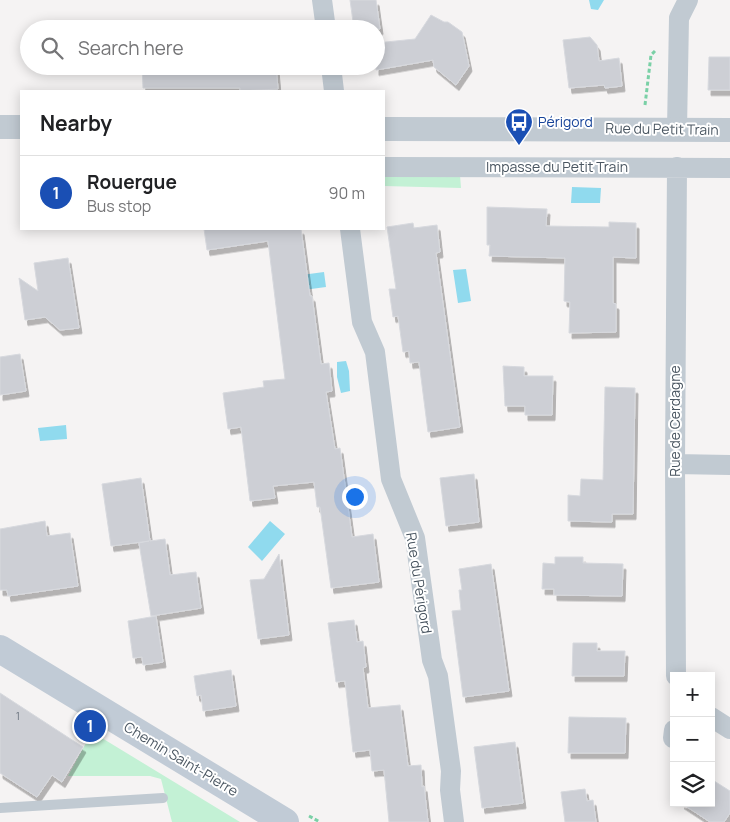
<!DOCTYPE html>
<meta charset="utf-8">
<style>
:root{--surface:#fff;--page:#f2f2f2;--text:#202124;--muted:#757577;--line:#e0e0e0;--accent:#1a73e8}
body{margin:0;font-family:Manrope,sans-serif;background:var(--page);color:var(--text)}
.controls{position:absolute;right:15px;bottom:15px;display:grid;overflow:hidden;border-radius:0px;box-shadow:0 2px 12px #0003}
.controls button{width:45px;height:45px;display:grid;place-items:center;padding:0;border:0;border-bottom:1px solid var(--line);background:var(--surface);color:var(--text);font:25px sans-serif}
.you{position:absolute;left:354px;top:496px;width:18px;height:18px;margin:-12px;border:4px solid #fff;border-radius:50%;background:#1a73e8;box-shadow:0 0 0 8px #1a73e833}
.badge{display:grid;place-items:center;width:32px;height:32px;border-radius:50%;background:var(--accent);color:#fff;font-size:16px;font-weight:700}
.pin{position:absolute;translate:-50% -50%;border:2px solid #fff;box-shadow:0 1px 5px #0006}
.list{margin:0;padding:0;list-style:none}
h2{display:flex;justify-content:space-between;align-items:center;height:65px;margin:0;padding:0 20px;font-size:21px}
h2 small{font-size:16px;font-weight:400;color:var(--muted)}
.list li{display:grid;grid-template-columns:32px 1fr auto;gap:15px;align-items:center;box-sizing:border-box;height:75px;padding:0 20px;border-top:1px solid var(--line)}
.list b{display:block;font-size:19px;white-space:nowrap}
.list p{margin:0;font-size:16px;white-space:nowrap;color:var(--muted)}
.list em{font-size:16px;font-style:normal;color:var(--muted)}
.icon{flex:none;width:28px;height:28px;fill:none;stroke:currentColor;stroke-width:2;stroke-linecap:round;stroke-linejoin:round}
.map{position:relative;flex:none;width:730px;height:822px;overflow:hidden}
.search{position:absolute;background:var(--surface);box-shadow:0 2px 12px #0003;left:20px;top:20px;width:365px;height:55px;display:flex;align-items:center;gap:12px;box-sizing:border-box;padding:0 18px;border-radius:28px;color:var(--muted);font-size:19px}
.panel{position:absolute;background:var(--surface);box-shadow:0 2px 12px #0003;left:20px;top:90px;width:365px;height:140px;border-radius:0px}
.map>svg:first-child{display:block}
</style>
<div class="map">
<svg width="730" height="822" viewBox="0 0 730 822">
<defs>
<filter id="shadow"><feDropShadow dx="3" dy="5.5" stdDeviation="0" flood-color="#0004"/></filter>
</defs>
<rect width="100%" height="100%" fill="#f5f3f3"/>
<!-- green -->
<path fill="#c3f1d5" d="M384,175H460L461,188L384,186Z
M92,732L240,822H172L161,779L150,776H68Z"/>
<!-- water -->
<path fill="#90daee" d="M589,0H604L598,10L591,9Z
M164,20L196,21V29H163Z
M572,187L601,188L600,203H571Z
M466,269L471,301L458,303L453,270Z
M324,272L326,287L296,291L294,276Z
M346,361L349,371L350,391L341,393L337,377V362Z
M66,425L67,439L40,441L38,428Z
M270,521L285,534L262,561L248,547Z"/>
<!-- building -->
<path fill="#cdcfd5" stroke="#d7d9de" filter="url(#shadow)" d="M350,0H376L380,29H354Z
M431,15L444,22H448L462,32L469,66L456,85L434,67L433,60L376,70V43L415,39Z
M590,37L597,45L599,61L619,58L622,86L605,88L604,85L569,88L563,40Z
M709,57H730V90H708Z
M142,66H276L278,89L240,91V88H143Z
M487,207L547,209L546,226L609,227V222L636,223V258L613,257V303L616,304V332L569,333L570,302L564,301L565,258L489,256L490,245H487Z
M413,223L414,228L437,225L440,252L436,253L460,427L428,432L419,362L410,363L409,351L403,352L398,316L393,317L389,289H396L387,227Z
M204,229H301L310,296H312L321,364L329,363L332,391L326,392L335,449L340,448L352,537L373,534L379,582L331,588L320,507H317L314,482L273,486L275,498L250,501L241,427L228,429L223,393L264,387L263,381L285,379L268,241L207,250Z
M68,258L79,328L60,330L45,317L25,320L19,278L38,291L34,263Z
M20,354L26,391L0,395V357Z
M503,366L524,367V376H553L552,415H525V406H505Z
M605,387L635,388L633,514H612V522L568,521V495L580,496L581,479L603,480Z
M474,474L479,522L446,526L440,478Z
M141,478L150,541L165,539L170,575L196,572L201,608L151,616L139,543L149,541L111,546L102,484Z
M45,521L47,536L70,533L78,586L8,596L7,590H0V529Z
M279,554L289,635L258,639L250,580L264,579Z
M555,557H583V563L623,564L622,596L554,595V589H542L543,563L555,564Z
M491,564L509,691L463,697L452,611L461,610L459,590H462L459,569Z
M156,616L163,662L143,665L142,657L133,658L128,621Z
M354,620L357,642L363,641L366,667L363,668L368,708L400,705L408,766L421,765L422,787L424,786L428,822H389L384,770L372,771L370,750L353,752L345,681L336,682L328,623Z
M573,643H597V651H625L624,676H572Z
M231,670L236,706L203,711L201,695L197,696L194,676Z
M0,693L83,747L62,782L52,775L37,797L0,773Z
M569,717L626,718L625,753H568Z
M515,742L523,803L482,808L474,747Z
M711,779L730,791V813L724,822H710L681,803H711Z
M585,789L587,801L593,800L596,822H565L561,792Z"/>
<g fill="none" stroke-linecap="round" stroke-linejoin="round">
<!-- path -->
<path stroke="#7ad0a6" stroke-width="3" stroke-dasharray="4 2.5" stroke-linecap="butt" d="M645,105L651,55L655,51
M309,816L320,822"/>
<!-- service -->
<path stroke="#c1cad2" stroke-width="10" d="M0,808L163,798"/>
<!-- minor -->
<path stroke="#c1cad2" stroke-width="20" d="M322,0L326,29
M331,66L334,91
M677,129L679,18L688,0
M384,167L730,168
M350,229L362,322L375,352L391,479L415,538L432,660L438,676L451,771L450,790L454,822
M675,464L730,465
M676,676L675,464L677,167
M711,717L730,729
M673,738L674,730"/>
<!-- tertiary -->
<path stroke="#c1cad2" stroke-width="24" d="M0,127H21
M384,129L730,130"/>
<!-- secondary -->
<path stroke="#c1cbd6" stroke-width="28" d="M0,649L285,822"/>
</g>
<!-- icons -->
<defs>
<g id="bus-pin" transform="scale(1.4375)"><path d="M0 17L-7.5 6A9.5 9.5 0 1 1 7.5 6Z" fill="#1a4fb4" stroke="#fff"/><path d="M-5-6H5V4H4V6H2V4H-2V6H-4V4H-5ZM-3.5-4V0h7V-4ZM-3.5 1.2v1.5H-2V1.2ZM2 1.2v1.5H3.5V1.2Z" fill="#fff"/></g>
</defs>
<g fill-rule="evenodd">
<use href="#bus-pin" x="519" y="122"/>
</g>
<g text-anchor="middle" stroke-width="4" stroke-linejoin="round" paint-order="stroke">
<!-- number labels -->
<g font-size="11" fill="#6b747e">
<text x="18" y="720">1</text>
</g>
<!-- transit labels -->
<g font-size="14" fill="#164399" stroke="#fff" text-anchor="start">
<text x="538" y="127">Périgord</text>
</g>
<!-- street labels -->
<g font-size="14" fill="#4a5661" stroke="#fff">
<text transform="translate(662 129) rotate(1)" y="5">Rue du Petit Train</text>
<text x="557" y="172">Impasse du Petit Train</text>
<text transform="translate(675 421) rotate(-90)" y="5">Rue de Cerdagne</text>
<text transform="translate(419 583) rotate(81)" y="5">Rue du Périgord</text>
<text transform="translate(181 759) rotate(31)" y="5">Chemin Saint-Pierre</text>
</g>
</g>
</svg>
<div class="controls">
<button>+</button>
<button>−</button>
<button><svg class="icon" aria-label="layers" viewBox="0 0 24 24"><path d="M12 4l9 5-9 5-9-5zM3 14l9 5 9-5"/></svg></button>
</div>
<div class="you"></div>
<div class="pin badge" style="left:90px;top:726px;background:#1a4fb4">1</div>
<div class="search"><svg class="icon" aria-label="search" viewBox="0 0 24 24"><circle cx="10" cy="10" r="6"/><path d="M15 15l6 6"/></svg>Search here</div>
<section class="panel">
<h2>Nearby<small></small></h2>
<ul class="list">
<li><span class="badge" style="background:#1a4fb4">1</span><div><b>Rouergue</b><p>Bus stop</p></div><em>90 m</em></li>
</ul>
</section>
</div>
